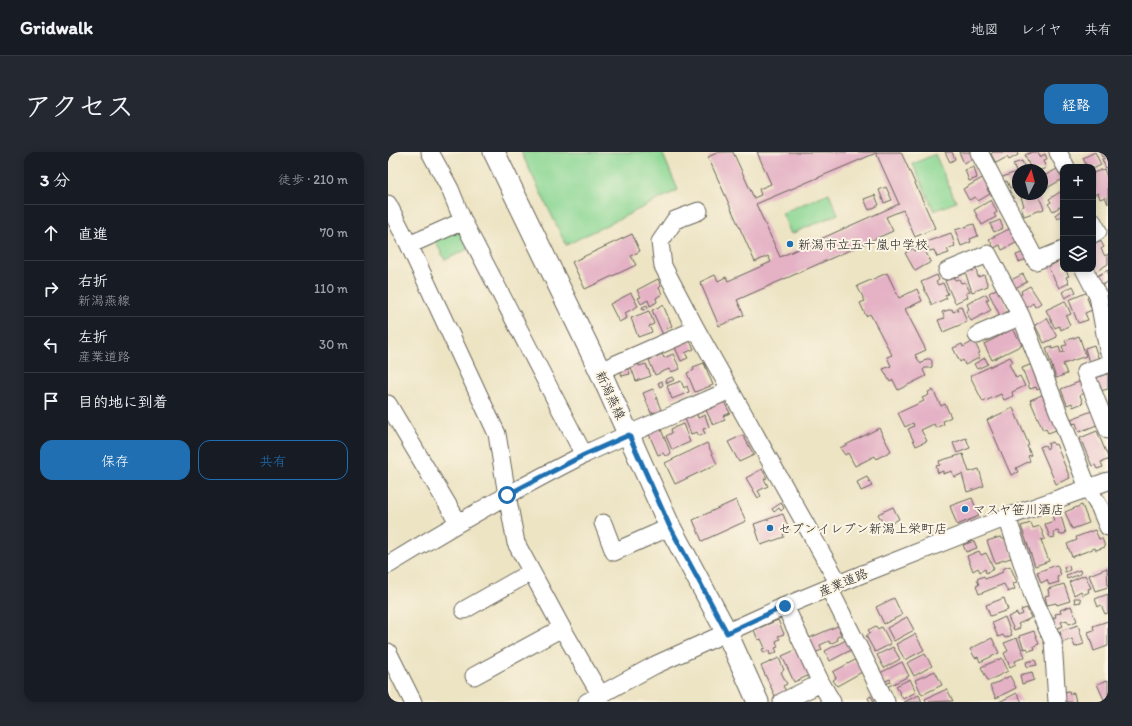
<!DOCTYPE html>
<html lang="ja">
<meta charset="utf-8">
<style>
:root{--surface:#171b24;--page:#242831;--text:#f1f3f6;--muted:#9ea1a6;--line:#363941;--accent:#1f6fb2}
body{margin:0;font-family:Itim,"Klee One",sans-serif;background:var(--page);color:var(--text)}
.controls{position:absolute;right:12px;top:12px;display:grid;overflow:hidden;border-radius:8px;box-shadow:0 2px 10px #0003}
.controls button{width:36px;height:36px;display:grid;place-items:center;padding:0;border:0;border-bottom:1px solid var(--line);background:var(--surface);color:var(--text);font:20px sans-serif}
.compass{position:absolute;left:624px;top:12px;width:36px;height:36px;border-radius:50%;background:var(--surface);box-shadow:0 2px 10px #0003;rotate:6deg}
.stop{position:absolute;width:12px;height:12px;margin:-9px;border:3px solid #1f6fb2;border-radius:50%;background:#fff}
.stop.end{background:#1f6fb2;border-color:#fff;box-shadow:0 1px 4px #0008}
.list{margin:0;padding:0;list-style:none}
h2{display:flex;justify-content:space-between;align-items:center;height:52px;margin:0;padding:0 16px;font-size:17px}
h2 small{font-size:13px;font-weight:400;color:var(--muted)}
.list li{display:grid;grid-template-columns:26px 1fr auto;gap:12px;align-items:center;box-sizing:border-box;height:56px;padding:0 16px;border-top:1px solid var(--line)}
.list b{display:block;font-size:15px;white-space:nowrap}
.list p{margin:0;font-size:13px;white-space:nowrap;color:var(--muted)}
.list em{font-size:13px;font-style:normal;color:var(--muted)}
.actions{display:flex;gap:8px;padding:12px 16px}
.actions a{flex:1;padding:9px 0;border:1px solid var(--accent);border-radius:12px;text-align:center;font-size:14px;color:var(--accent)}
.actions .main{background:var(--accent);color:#fff}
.icon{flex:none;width:22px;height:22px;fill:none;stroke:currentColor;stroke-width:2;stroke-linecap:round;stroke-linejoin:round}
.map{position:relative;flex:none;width:720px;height:550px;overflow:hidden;border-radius:12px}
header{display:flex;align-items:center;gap:24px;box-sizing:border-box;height:56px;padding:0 20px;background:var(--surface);border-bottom:1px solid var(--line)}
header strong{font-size:19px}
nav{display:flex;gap:22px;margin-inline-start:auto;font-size:14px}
.intro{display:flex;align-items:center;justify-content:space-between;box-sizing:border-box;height:96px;padding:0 24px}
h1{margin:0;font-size:28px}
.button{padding:10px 18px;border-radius:12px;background:var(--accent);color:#fff;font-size:14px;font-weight:700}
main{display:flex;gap:24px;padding:0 24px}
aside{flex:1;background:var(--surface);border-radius:12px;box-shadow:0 2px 10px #0003}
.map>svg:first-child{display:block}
</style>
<header>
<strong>Gridwalk</strong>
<nav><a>地図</a><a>レイヤ</a><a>共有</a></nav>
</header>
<div class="intro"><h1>アクセス</h1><a class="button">経路</a></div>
<main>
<aside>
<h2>3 分<small>徒歩 · 210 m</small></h2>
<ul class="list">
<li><svg class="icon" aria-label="ahead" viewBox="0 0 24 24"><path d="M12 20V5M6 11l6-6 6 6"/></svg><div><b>直進</b></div><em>70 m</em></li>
<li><svg class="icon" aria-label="right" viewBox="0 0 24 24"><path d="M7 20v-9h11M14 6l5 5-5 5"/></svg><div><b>右折</b><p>新潟燕線</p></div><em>110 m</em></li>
<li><svg class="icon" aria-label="left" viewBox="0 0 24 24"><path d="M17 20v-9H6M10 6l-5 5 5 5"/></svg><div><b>左折</b><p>産業道路</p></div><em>30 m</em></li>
<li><svg class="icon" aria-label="arrive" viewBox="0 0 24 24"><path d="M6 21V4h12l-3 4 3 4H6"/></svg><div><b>目的地に到着</b></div></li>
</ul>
<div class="actions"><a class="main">保存</a><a>共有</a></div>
</aside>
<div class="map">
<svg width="720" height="550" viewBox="0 0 720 550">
<rect width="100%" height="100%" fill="#fcf5e5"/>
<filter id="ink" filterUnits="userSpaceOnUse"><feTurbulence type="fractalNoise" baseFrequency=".025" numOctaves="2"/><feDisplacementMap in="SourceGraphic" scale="8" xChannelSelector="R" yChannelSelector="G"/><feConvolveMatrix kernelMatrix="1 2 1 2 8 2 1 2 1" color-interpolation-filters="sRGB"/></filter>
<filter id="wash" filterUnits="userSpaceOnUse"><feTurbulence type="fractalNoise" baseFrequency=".012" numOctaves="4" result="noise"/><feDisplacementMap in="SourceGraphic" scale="16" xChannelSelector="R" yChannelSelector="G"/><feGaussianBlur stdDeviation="0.9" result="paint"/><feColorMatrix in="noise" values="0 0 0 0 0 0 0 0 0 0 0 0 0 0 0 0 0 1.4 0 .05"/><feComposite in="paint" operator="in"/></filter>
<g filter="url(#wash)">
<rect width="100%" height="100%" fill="#ede4c4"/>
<!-- green -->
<path fill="#8cd794" stroke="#547a58" d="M133,0H274L290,38L178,93Z
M547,2L568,50L546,59L525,12Z
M441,41L450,62L403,82L394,61Z
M70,77L80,97L57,108L45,85Z"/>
<g id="blocks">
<!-- building -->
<path fill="#e4b1c5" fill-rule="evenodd" d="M331,0H345L366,46L373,43L371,37L383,32L369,0H513L547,76L527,85L515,58L498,65L505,79L349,148L356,163L331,174L312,130L327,123L330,129L338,125L340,129L383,110L380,104L367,110L320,5ZM488,1L511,52L392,105L368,52Z
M557,0H564L567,7L562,10Z
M571,0H586L588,5L576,11Z
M605,0H629L630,3L621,8L619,5L608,11L603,2Z
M644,0H650L652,5L657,2L659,7L655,9L658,16L653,18H643L637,3Z
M707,0L713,13L705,17V15H694L698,13L695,6Z
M712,0H720V2L714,5Z
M720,5V21L714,7Z
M634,9L638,18H630V33L622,36L619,29L614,30L612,26L628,20L625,12Z
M586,15L589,26L581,29L577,18Z
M669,17L675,27L655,38L654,25Z
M716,17L720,28V52L717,45L712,47L710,41L705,43V21Z
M598,24L604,35L599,37L602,42L590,49L587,45L581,48L575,37Z
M498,35L504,48L496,51L491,38Z
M675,38V53L665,59L660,52L663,50L661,47Z
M632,42H650L656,57L636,64L633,55L636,54Z
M487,43L491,53L481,58L476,47Z
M603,48L609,60L606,62L608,65L594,73L586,58Z
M675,57V63L669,67L667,63Z
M612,68L615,76L606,80L602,72Z
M586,72L590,84L582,87L583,90L573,94L567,78Z
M625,75L632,89L614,98L612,93L606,96L601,87Z
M563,81L567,94L559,97L561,101L549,105L546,98L541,99L538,90Z
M244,82L252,99L243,104L248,113L197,137L184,110Z
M712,88L716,95L713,97L717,104L720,102V112L707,120L705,117V92Z
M535,95L543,110L527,119L517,101L526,96L527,99Z
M639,99L642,106L631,110L628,103Z
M675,107V117H681L678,119L681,124L678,125L681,131L671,136L660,115Z
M582,114L584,119L588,117L590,125L596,123L600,134L584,140L576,117Z
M720,118V130L714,133L709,124Z
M499,121L511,146L529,137L534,149L517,157L538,198L527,203L533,212L538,207H542L544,209V215L541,216H537L535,218L538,224L510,238L505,228L502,230L495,217L503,214L499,205L504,203L482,162L478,164L472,151L477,149L469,134Z
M635,122L639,130L625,137L621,129Z
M549,123L551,128L548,130L550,133L555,131L560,142L557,143L559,146L544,153L533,130Z
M566,125L567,128L571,127L573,131L577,130L582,140L578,141L580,145L567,151L557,129Z
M270,127L273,134L271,136L274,142L268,146L269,150L262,154L260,148L253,152L250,146L253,145L249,138Z
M642,134L653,151L647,155L645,151L637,157L630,145L634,142L633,139Z
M685,134L688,140L677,146L674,140Z
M610,136L620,159L617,161L619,165L614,168L601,141Z
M700,140L701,145L699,146L704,158L697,161L700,168L690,171L681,148Z
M243,141L250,154L237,161L239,166L231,170L222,152Z
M598,142L601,147L598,148L603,158L583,169L578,159L581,157L579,152Z
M677,149L683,162L678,164L682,173L673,178L671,174L667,176L658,158Z
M259,153L260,156L255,158L254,155Z
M275,153L284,174L278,177L280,181L275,183L264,158Z
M573,154L579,170L555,180L550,168L557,166L554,160L564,157L565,160L570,158L569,155Z
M261,159L266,172L261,174L264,180L250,185L243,166Z
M659,166L669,185L656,191L647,173Z
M625,177L634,193L604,208L596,192Z
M691,184L698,204L675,212L679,222L668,226L658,196L663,194L664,197L671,195L673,201L676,200L674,194L679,193L677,189Z
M301,187L306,197L297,201L300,206L293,209L286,193Z
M586,189L592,201L590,202L591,206L577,213L575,208L572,210L565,196L574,192L575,195Z
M706,193L711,208L701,211L697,196Z
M274,202L276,206L285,202L292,217L283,220L281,217L267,223L261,208Z
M622,205L625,210L621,212L628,226L632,224L637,234L624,240L625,244L616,248L613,242L595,250L582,224Z
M597,206L600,212L589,217L586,212Z
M250,209L251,214L258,212L263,224L248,229L242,212Z
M316,211L325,233L307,240L299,221L306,218L305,215Z
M647,211L656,235L649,238L648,235L642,237L634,216Z
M238,212L242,222L234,224L231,215Z
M720,221V237L712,239L707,226Z
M284,225L286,228L279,231L277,228Z
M696,228L701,240L692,243L695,251L685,255L684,251L679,253L673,237Z
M274,229L275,233L272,235L270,231Z
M293,229L296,236L299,234L301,240L284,247L279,234Z
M265,237L275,263L270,265L268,260L263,261L255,241Z
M545,238L553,254L557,252L563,265L555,269L556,272L548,276L546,272L533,278L539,289L528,294L520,277L526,274L525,271L517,275L510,261L536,249L534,246L541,243L540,240Z
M656,242L671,277L660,281L658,277L655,278L642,248Z
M335,248L342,261L335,264L337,268L325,273L317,256Z
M625,256L641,293L639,294L643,303L640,304L642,309L628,316L630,320L623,323L599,268Z
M709,257L714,271L691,280L688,271L685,272L683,267Z
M308,260L310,266L317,263L321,275L315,277L317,282L311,284L309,280L303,282L296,264Z
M295,272L302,290L284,298L278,284L284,281L283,277Z
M272,275L283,302L277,304L275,301L270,303L260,280Z
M491,276L503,299L488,307L487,304L467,314L460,301L457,303L452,296Z
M709,279L720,305V308L713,310L715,315L709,317L707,313L704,314L692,286Z
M355,283L366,303L351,310L340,290Z
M578,286L582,296L569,301L565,291Z
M664,290L666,293L668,292L682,326L668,332L652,295L657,293L659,297L661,295L660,292Z
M319,291L329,312L287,332L277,311Z
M575,302L581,320L591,317L596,334L579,340L574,322L566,325L564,319L555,322V319L550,321L548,314L552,313L551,309Z
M374,317L379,326L376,327L380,334L370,339L373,344L370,346L358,326Z
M479,325L484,334L473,339L469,330Z
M584,346L591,364L569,373L562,354Z
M348,348L358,369L314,389L305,368Z
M393,351L396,356L393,359L391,356L386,360L384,357Z
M694,353L701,371L684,377L677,360Z
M505,355L511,367L497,375L490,362Z
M672,361L678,381L672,383L670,379L665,380L667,385L662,386L657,372L666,369L664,363Z
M395,362L402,380L395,382L396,385L373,393L366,372Z
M643,371L645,376L652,374L657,387L653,388L661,409L647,414L633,374Z
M707,378L711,387L714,386L717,395L708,398L707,396L684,405L679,392L689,388L688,385Z
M612,385L620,390L626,405L607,411L599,389Z
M586,389L589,396L578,400L575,393Z
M591,399L593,403L598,401L606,417L598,421L597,417L592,420L590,416L585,419L579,404Z
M669,413L673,423L669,425L671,430L661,433L659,428L653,431L649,420Z
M622,414L629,430L625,432L627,437L620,440L616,432L591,442L588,434L591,433L589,427L596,424L597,427L615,420L614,417Z
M681,414L682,418L677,420L676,415Z
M719,416L720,435L707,439L701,423Z
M692,418L693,422L679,427L678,423Z
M697,423L703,436L700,437L701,440L695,443L693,439L686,443L681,430Z
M676,432L682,449L669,453L668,451L659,453L657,444L661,443L660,437Z
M720,442V461L717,462L713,453L710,455L707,447Z
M506,446L514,463L496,472L488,455Z
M616,446L620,458L602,464L598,453Z
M686,446H692L693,450L687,451Z
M683,454L689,469L681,472L679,468L673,470L675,474L667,477L663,467L668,465L667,462L673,461L672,458Z
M639,456L643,466L630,472L632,476L626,478L620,465L629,461L630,464L635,462L633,458Z
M519,465L526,478L506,489L499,476Z
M617,465L624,483L617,486L615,483L610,485L604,471Z
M390,468L396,482L390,484L392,487L388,489L390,495L387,496L389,500L382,503L381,499L376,501L374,497L377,496L373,487L370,488L366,478Z
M720,469V494L706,499L700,480L706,478L705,474Z
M452,473L454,477L451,478L453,483L449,485L450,488L442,492L441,489L432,493L434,498L426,501L419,487Z
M690,473L696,492L687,495L684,487L670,492L668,485L673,483L672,479Z
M488,474L489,477L494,475L503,492L487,500L478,484L482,481L480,478Z
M646,479L651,492L646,494L647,497L641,499L639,496L636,497L631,484Z
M527,482L536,498L517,508L508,492Z
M604,486L611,501L592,510L590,505L587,506L582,497Z
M629,486L637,505L627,509L628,512L622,515L616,501L620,499L616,491Z
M460,487L465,497L442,509L437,499Z
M505,495L512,507L496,516L489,503Z
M412,496L424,522L406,530L394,504Z
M537,502L544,514L526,524L519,511Z
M391,506L396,518L393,520L399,532L395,534L398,539L387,544L373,514Z
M614,506L620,519L600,529L593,515Z
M467,508L474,520L449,534L445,528L448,526L445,520Z
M647,508L649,513L639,515L638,510Z
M514,510L521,524L499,535L497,532L503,530L502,527L494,531L490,522Z
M547,519L554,533L534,543L527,528Z
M644,520L646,528L634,532L632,523Z
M622,524L628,536L608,546L602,534Z
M522,527L528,540L515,547L508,534Z
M720,528V550H717L709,532Z
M559,537L565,549L538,550L537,547Z
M681,539L682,542L686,541L688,550H673L675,540Z
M629,541L634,550H611Z
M531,543L534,550H516Z
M483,544L486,550H482L480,546Z"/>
</g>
</g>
<g filter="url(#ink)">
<use href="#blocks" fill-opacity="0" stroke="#656257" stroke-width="1"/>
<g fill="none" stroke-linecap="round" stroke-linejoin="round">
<!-- minor casing -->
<g stroke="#656257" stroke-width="19">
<path id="minor" d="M591,0L648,109L675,98
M670,0L678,15
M0,52L21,93L109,282L119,343L128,391L174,476L212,542
M311,59L287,68L272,90L275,114L308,177L451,432
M75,69L196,303
M705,70L710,79L705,82
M21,93L75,69L62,37L42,0
M696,117L710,144L720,198
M559,119L600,102L633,164L700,336L712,356L720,375
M589,183L633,164
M720,212L697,220L720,278
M212,219L308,177
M0,252L70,370
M619,365L646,447L665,489L669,550
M215,371L226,400L282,375
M0,413C64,374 128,337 195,303C243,280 293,260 342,238
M441,436L498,550
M397,454L433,531L444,550
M76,458L143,420
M0,500L25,550
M86,524L174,476
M199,550L267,513L397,454L472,423L619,365L720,329
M394,550L433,531"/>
</g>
<!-- major casing -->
<g stroke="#656257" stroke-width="23">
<path id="major" d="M106,0L212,219L282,375L339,481L370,550"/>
</g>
<!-- minor -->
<use href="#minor" stroke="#fff" stroke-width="17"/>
<!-- major -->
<use href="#major" stroke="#fff" stroke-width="21"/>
</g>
</g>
<g fill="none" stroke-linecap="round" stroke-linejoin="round" filter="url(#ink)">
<!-- route -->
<path stroke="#1f6fb2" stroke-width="5" d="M119,343L196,303L241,283L282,375L339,481L397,454"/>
</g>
<!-- markers -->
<g fill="#1f6fb2" stroke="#fcf5e5" stroke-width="1.5">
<circle cx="402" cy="92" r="4"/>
<circle cx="577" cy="357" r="4"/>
<circle cx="382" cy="376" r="4"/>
</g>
<g text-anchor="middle" stroke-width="4" stroke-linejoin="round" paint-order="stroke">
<!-- poi labels -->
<g font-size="13" fill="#1c1c1c" stroke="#fcf5e5" text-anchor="start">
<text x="410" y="97">新潟市立五十嵐中学校</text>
<text x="585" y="362">マスヤ笹川酒店</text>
<text x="390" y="381">セブンイレブン新潟上栄町店</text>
</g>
<!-- street labels -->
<g font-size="13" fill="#1c1c1c" stroke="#fcf5e5">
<text transform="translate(223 243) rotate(65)" y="5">新潟燕線</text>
<text transform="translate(455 430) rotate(-23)" y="5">産業道路</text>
</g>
</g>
</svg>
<div class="controls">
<button>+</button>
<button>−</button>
<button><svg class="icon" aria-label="layers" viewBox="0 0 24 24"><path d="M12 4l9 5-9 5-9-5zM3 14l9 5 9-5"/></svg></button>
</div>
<svg class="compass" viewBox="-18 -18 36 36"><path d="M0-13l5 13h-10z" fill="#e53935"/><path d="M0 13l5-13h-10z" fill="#9ea1a6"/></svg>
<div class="stop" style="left:119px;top:343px"></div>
<div class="stop end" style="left:397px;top:454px"></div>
</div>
</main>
